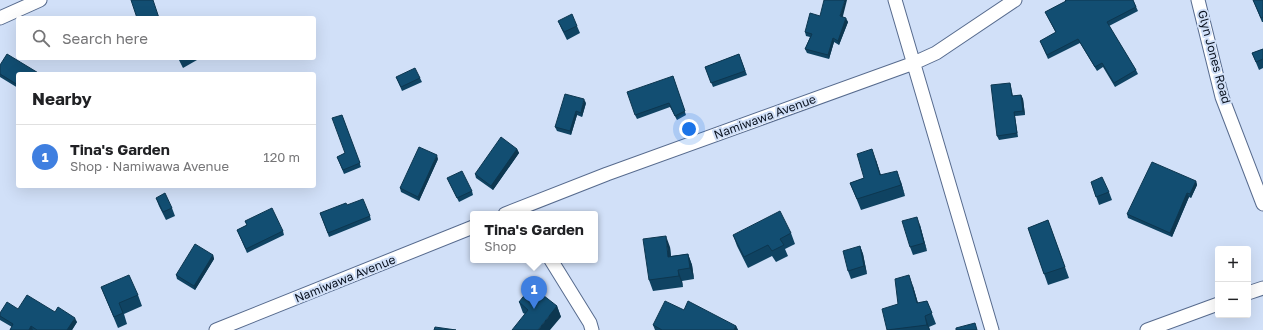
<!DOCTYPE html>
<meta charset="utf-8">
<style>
:root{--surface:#fff;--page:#f6f6f6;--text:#202124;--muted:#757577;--line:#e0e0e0;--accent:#90680e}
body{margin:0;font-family:"Golos Text",sans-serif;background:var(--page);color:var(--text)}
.controls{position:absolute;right:12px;bottom:12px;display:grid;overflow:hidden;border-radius:4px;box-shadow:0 4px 16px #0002}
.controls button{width:36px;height:36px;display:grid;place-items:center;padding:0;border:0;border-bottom:1px solid var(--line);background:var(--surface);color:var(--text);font:20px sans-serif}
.you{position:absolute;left:689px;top:129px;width:14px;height:14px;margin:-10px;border:3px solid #fff;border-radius:50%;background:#1a73e8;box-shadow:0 0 0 6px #1a73e833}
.badge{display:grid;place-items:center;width:26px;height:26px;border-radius:50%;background:var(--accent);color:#fff;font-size:13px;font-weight:700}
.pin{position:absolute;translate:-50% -33px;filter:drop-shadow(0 1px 2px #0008)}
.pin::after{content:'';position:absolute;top:21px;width:14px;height:12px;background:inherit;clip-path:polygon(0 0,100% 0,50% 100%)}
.popup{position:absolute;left:470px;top:211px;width:128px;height:52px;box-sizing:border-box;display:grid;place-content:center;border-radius:4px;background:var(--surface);filter:drop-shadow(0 1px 3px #0005);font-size:13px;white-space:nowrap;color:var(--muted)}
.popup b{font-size:15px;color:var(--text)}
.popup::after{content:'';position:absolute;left:50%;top:100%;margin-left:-8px;border:8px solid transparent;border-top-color:var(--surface)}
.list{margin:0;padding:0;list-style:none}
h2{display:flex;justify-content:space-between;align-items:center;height:52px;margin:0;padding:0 16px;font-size:17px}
h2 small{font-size:13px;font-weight:400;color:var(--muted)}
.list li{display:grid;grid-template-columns:26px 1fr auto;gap:12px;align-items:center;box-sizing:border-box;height:64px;padding:0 16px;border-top:1px solid var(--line)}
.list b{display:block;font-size:15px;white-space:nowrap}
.list p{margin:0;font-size:13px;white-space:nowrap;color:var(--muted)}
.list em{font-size:13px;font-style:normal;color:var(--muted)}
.icon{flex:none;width:22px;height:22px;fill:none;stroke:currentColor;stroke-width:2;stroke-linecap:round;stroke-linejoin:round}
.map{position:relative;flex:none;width:1263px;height:330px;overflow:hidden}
.search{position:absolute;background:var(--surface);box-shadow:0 4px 16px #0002;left:16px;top:16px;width:300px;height:44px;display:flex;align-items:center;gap:10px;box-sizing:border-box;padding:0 14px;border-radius:4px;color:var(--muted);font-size:15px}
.panel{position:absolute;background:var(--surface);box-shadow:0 4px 16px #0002;left:16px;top:72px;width:300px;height:116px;border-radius:4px}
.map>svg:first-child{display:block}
</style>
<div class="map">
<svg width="1263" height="330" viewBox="0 0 1263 330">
<rect width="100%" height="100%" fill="#d1e0f8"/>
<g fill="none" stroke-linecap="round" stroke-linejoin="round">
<!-- minor casing -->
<g stroke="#576b8e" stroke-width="15">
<path id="minor" d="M895,0L992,330
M1198,0L1222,97L1263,204
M0,18L40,0
M505,214L607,174L914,63L936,53L1015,0
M551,260L590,323L592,330
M1248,293L1263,288
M216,330L473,227
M1147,330L1218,304"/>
</g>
<!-- minor -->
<use href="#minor" stroke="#fff" stroke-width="13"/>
</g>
<!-- wall -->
<path fill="#0f4362" d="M1065,0H1133L1138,11L1109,26L1136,70L1138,74L1115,87L1103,67L1097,71L1080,43L1048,59L1040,41L1056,33L1045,12L1065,2Z
M1253,0H1263V22H1262Z
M820,16L843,17L848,22L839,45L834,42L829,59L807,53L805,49L810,37L806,36L805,32Z
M558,21L577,26L580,33L567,40L561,28Z
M1263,49V68L1259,70L1252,53Z
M739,54L747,75L713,87L705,67Z
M178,58H196L197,60L183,68Z
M0,65L18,74V88L0,77Z
M673,76L686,115L677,120L670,107L637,119L635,115Z
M396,77L420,78L422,82L402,91Z
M1010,83L1011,87L1013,96L1021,95L1023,99L1025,115L1015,116L1018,137L999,140L997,136Z
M586,103L582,117L577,115L571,135L557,131L555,127Z
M342,115L361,167L344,174L337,157L345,153Z
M517,149L519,153L493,190L476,178L475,174Z
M438,159L419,201L401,192L400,188Z
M876,160L881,175L901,182L905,196L861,210L850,183L864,178Z
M447,178L472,191L473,195L459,202Z
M1196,181L1197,185L1191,198L1189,197L1172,237L1128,218L1127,214Z
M1091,182L1109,192L1112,200L1099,205Z
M156,198L172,208L175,216L166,220L159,206Z
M347,205L370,216L371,220L329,237L320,213Z
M1048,220L1069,278L1048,285L1028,228Z
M245,221L283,231L284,235L247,253L237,230L247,225Z
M920,225L927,251L913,255L910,247Z
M791,233L795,244L785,249L788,256L776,262L772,256L748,268L737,246L733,235Z
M860,246L863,254L867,274L851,279L848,271Z
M670,247L671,256L688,254L692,265L694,279L682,281L683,287L653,291L649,280Z
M213,255L214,259L195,290L177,279L176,275Z
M913,286L918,303L927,301L936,324L929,327L930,330H887L898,304Z
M101,287L138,295L142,306L124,314L127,324L118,328Z
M535,298L557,306L561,317L525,314L523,313L519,302Z
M18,309L55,312L77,322L72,330H10L12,327L0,320V313Z
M684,310L736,326L738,330H655L653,325Z"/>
<!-- shaded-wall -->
<path fill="#0d3750" d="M845,0H847L842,20L840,16Z
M846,18L848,22L839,45L838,41Z
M833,38L834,42L829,59L828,55Z
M1021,95L1023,99L1025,115L1023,111Z
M584,99L586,103L582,117L581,113Z
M576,111L577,115L571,135L570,131Z
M517,149L519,153L493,190L491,186Z
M872,149L876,160L884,186L880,175Z
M437,155L438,159L419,201L418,197Z
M897,171L901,182L905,196L901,185Z
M1196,181L1197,185L1191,198L1190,194Z
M1187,193L1189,197L1172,237L1170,233Z
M917,217L920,225L927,251L924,243Z
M666,236L670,247L672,268L668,257Z
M860,246L863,254L867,274L864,266Z
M688,254L692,265L694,279L690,268Z
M213,255L214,259L195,290L194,286Z
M678,270L682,281L683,287L679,276Z
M909,275L913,286L921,314L917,303Z
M557,306L561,317L550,330H538Z
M925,316L929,327L930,330H929L927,325Z
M75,318L77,322L72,330H67Z
M31,326L33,330H29Z
M736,326L738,330H734Z"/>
<!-- building -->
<path fill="#124e72" stroke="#0d3750" d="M131,0H153L159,18H137Z
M824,0H845L840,16L846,18L838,41L833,38L828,55L805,49L812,34L805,32L810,13L820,16Z
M1065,0H1133L1136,7L1107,22L1136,70L1114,83L1102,63L1095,67L1078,39L1047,55L1040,41L1056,32L1045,12L1066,1Z
M1253,0H1263V17L1261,18Z
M572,14L577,26L564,32L558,21Z
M1263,49V59L1256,62L1252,53Z
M7,54L40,74H18V85L0,74V65Z
M739,54L745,71L711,83L705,67Z
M415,68L420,78L401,87L396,77Z
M673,76L685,111L675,116L669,103L635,115L627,92Z
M1010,83L1012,96L1021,95L1023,111L1014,112L1017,133L997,136L991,85Z
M565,94L584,99L581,113L576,111L570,131L555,127Z
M342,115L360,163L343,170L337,157L345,153L332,118Z
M501,137L517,149L491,186L475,174Z
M419,147L437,155L418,197L400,188Z
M872,149L880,175L897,171L901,185L857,199L850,183L864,178L857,154Z
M1152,162L1196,181L1190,194L1187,193L1170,233L1127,214Z
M462,171L472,191L457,198L447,178Z
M1102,177L1109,192L1096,197L1091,182Z
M165,193L172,208L163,212L156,198Z
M363,199L370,216L328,233L320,213L346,203L347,205Z
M272,208L283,231L246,249L237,230L247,225L245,221Z
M780,211L791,233L780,239L784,245L772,251L768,245L744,257L733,235Z
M917,217L924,243L910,247L902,221Z
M1048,220L1065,267L1044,274L1028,228Z
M666,236L668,257L688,254L690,268L678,270L679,276L649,280L643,239Z
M195,244L213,255L194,286L176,275Z
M860,246L864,266L848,271L843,251Z
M129,275L138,295L119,303L123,313L114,317L101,287Z
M909,275L917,303L927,301L932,313L925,316L927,325L887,330L882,309L898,304L895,279Z
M527,292L535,298L539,292L557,306L538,330H512L528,310L519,302Z
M27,295L55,312L58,307L75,318L67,330H37L31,326L29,330H10L13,324L0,316V313L7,302L18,309Z
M665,301L684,310L688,301L736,326L734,330H662L653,325Z
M975,323L977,330H956V328Z
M435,327L456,330H434Z"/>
<g text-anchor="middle" stroke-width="4" stroke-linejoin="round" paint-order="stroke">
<!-- street labels -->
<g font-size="12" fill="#0a1220" stroke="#d1e0f8">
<text transform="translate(1214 57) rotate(75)" y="4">Glyn Jones Road</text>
<text transform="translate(765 117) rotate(-20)" y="4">Namiwawa Avenue</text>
<text transform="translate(345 279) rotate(-22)" y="4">Namiwawa Avenue</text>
</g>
</g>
</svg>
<div class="controls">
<button>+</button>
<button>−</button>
</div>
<div class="you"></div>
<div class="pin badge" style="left:534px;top:309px;background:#3f7fe0">1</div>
<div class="popup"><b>Tina's Garden</b>Shop</div>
<div class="search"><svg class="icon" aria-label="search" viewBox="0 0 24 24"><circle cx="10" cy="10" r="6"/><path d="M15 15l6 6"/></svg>Search here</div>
<section class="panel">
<h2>Nearby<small></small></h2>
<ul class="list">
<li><span class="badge" style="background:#3f7fe0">1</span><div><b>Tina's Garden</b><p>Shop · Namiwawa Avenue</p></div><em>120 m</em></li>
</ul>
</section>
</div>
